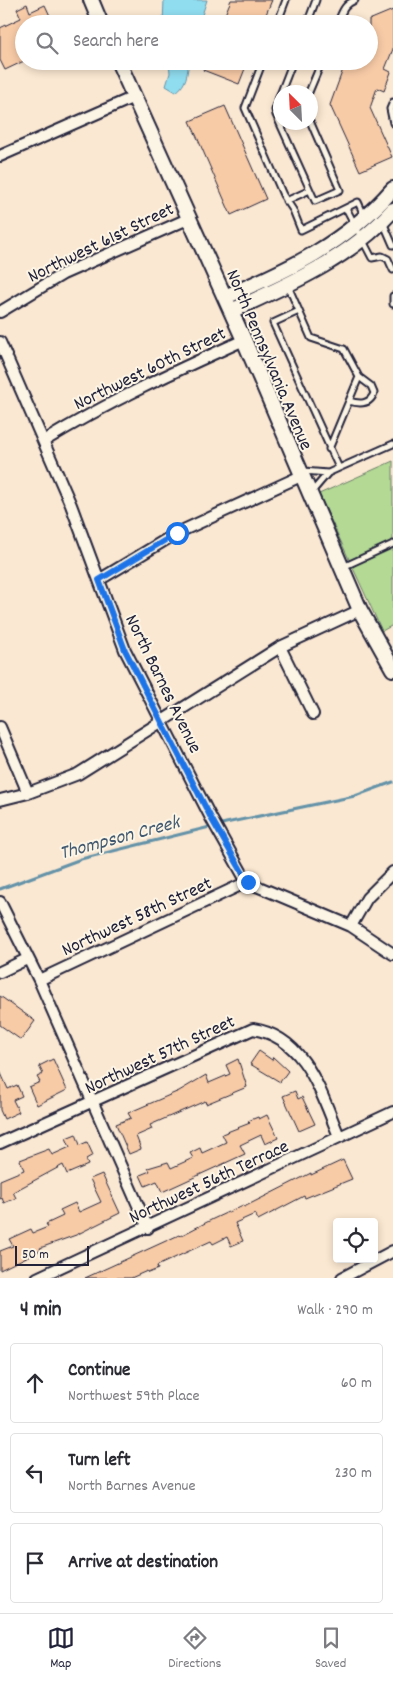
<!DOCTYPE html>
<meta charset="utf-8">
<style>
:root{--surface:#fff;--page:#f7f7f7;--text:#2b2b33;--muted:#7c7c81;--line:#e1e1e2;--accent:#22223b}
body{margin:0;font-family:Dekko,sans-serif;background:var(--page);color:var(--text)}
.controls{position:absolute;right:15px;bottom:15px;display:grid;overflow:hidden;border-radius:5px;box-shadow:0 2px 8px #0003}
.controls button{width:45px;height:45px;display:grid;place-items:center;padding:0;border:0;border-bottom:1px solid var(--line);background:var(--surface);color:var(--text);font:25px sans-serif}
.compass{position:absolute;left:273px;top:85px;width:45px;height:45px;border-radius:50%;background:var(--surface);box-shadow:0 2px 8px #0003;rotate:336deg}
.scale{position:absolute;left:15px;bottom:12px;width:74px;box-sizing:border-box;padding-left:5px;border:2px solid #22223b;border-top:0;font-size:14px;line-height:18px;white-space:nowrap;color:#22223b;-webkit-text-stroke:4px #fcf5e5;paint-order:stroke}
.stop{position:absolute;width:15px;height:15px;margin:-11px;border:4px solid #1a73e8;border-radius:50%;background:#fff}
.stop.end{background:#1a73e8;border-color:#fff;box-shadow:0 1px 5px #0008}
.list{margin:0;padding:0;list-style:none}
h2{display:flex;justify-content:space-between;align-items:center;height:65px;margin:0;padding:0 20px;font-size:21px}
h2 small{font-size:16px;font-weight:400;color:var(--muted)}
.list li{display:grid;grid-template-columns:32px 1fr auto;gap:15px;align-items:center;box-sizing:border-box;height:80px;margin:0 10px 10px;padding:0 10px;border:1px solid var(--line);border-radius:5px}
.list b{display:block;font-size:19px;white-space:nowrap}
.list p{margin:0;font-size:16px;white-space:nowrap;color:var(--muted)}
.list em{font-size:16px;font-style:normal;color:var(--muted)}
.icon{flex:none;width:28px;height:28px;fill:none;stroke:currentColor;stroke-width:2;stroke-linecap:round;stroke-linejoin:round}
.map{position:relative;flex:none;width:393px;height:1278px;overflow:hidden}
.search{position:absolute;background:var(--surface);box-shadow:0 2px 8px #0003;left:15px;right:15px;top:15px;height:55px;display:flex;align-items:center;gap:12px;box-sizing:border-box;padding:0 18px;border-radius:28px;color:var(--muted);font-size:19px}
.sheet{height:335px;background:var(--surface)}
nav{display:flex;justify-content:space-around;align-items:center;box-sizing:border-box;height:70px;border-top:1px solid var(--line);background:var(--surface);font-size:14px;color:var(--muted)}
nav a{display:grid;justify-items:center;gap:2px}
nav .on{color:var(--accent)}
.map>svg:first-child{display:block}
</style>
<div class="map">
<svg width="393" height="1278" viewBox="0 0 393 1278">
<rect width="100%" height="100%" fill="#fbe8d2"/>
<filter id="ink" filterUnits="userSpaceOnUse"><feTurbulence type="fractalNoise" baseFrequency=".02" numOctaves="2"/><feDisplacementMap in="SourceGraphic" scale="10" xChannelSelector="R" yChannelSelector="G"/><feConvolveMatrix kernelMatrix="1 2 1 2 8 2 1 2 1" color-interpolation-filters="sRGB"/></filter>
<g filter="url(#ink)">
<!-- green -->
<path fill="#b3d994" stroke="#6a7e68" d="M393,461V625L382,631L319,494Z"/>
<!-- water -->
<path fill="#90ddf0" stroke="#6492a8" d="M164,0H207L202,15L205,24H163Z
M169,61H189C187,74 187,84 176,92L166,86L170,73Z"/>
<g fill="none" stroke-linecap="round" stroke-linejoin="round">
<!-- stream -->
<path stroke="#6492a8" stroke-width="3" d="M0,889L81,859L226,823L355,796L393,782"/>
</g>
<!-- building -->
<path fill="#f8cba7" stroke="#22223b" d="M231,0H272L262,24H221Z
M27,4L30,12L45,5L51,18L49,20L51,24L24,23V61L5,70L0,60V28L21,18L17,9Z
M393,10V49L385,69L391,72L384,91L377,88L370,108L392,157L360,171L330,105L346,61H369V20Z
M207,61H248L239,84L203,70Z
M225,106L266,199L231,215L190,121Z
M0,996L35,1021L21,1040L0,1025Z
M259,1051L272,1060L273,1057L288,1071L280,1082L250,1064Z
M53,1059L67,1090L37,1105L29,1087L40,1082L37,1077L43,1074L39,1066Z
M238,1059L247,1087L206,1104L205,1101L150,1125L152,1129L136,1136L141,1149L129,1154L116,1124L131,1118L128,1113L179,1091L206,1075L209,1083L230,1074L226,1065Z
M0,1071L8,1089L17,1085L22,1096L13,1100L19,1112L4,1119L0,1110Z
M295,1091L298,1099L302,1097L315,1124L299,1131L283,1096Z
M267,1115L278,1138L265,1144L261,1135L240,1145L245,1154L162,1192L157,1181L145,1186L140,1175L150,1171L148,1168L168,1162L171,1168L193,1158L190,1153L200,1148L202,1153L226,1142L222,1134L250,1123L248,1121L258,1117L259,1119Z
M76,1134L80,1145L87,1142L93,1155L86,1159L88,1165L67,1174L63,1165L13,1192L16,1198L4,1203L2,1198L0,1199V1180L24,1170L20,1160L49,1149L52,1155L70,1147L66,1138Z
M343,1160L352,1179L305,1198L304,1196L258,1220L255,1214L235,1223L243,1241L231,1246L227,1237L213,1244L211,1241L187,1252L157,1266L158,1269L148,1273L147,1271L131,1278H85L179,1235L180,1236L213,1219L243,1205L244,1207L311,1173V1175Z
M102,1174L120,1213L76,1235L40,1248L41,1250L0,1270V1251L13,1246L9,1239L31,1229L33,1233L48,1227L46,1224L63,1216L60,1210L75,1203L79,1212L101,1202L90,1179Z"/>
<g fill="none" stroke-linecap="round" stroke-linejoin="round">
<!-- lane casing -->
<g stroke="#22223b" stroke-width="9">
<path id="lane" d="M277,24L286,0
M307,24L316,0
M337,24C342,13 343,5 355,0
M263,61L245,108L283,195L293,210L301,230L358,202L364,215
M281,92L293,61
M309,92L322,61
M280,94L275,110L276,115L310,190
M393,102L390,109L393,123
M286,201L310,190L315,201L340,190L310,121
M346,208L372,258L382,256L388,259L393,270
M383,222L393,245
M288,286L311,338L344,349L359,377L371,386L374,393C370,405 359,404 349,401
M393,296V304
M299,311L273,323L339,468L328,473
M329,449L359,377
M339,468L393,444
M303,471L328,473L311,493
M343,567L393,544"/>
</g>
<!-- street casing -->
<g stroke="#22223b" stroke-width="14">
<path id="street" d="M0,156L134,97
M0,312L63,274L190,218
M0,342L71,505L125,650L211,818L247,882L351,926L393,954
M44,441C108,402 175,371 244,340
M99,580L177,533L301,476
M280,647L313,714
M0,727L28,793
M0,800L28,793L78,774L280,647L360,610
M0,902L39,980L148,1228
M351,926L367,898L393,872
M0,972L27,959
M39,980L247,882
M0,1143L253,1029C306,1037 321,1094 339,1136
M37,1278L393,1112
M342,1278L393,1251"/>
</g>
<!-- secondary casing -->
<g stroke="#22223b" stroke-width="18">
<path id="secondary" d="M91,0L101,24
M118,61L244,340L360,610L393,669
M225,297C290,269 345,244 393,189
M231,311C290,284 349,259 393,210"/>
</g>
<!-- lane -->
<use href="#lane" stroke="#fcf5e5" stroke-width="5"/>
<!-- street -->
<use href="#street" stroke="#fcf5e5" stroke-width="10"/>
<!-- secondary -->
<use href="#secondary" stroke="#fcf5e5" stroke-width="14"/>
</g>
</g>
<g fill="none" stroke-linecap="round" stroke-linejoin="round" filter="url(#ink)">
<!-- route -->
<path stroke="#1a73e8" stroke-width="6" d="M177,533L99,580L125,650L211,818L248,882"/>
</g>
<g text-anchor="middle" stroke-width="4" stroke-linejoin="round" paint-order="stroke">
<!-- street labels -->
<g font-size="19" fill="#22223b" stroke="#fcf5e5">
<text transform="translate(100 241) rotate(-26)" y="7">Northwest 61st Street</text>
<text transform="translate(271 359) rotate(67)" y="7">North Pennsylvania Avenue</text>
<text transform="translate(149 367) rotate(-26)" y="7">Northwest 60th Street</text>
<text transform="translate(165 683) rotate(64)" y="7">North Barnes Avenue</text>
<text transform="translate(136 915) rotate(-25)" y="7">Northwest 58th Street</text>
<text transform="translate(159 1053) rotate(-25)" y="7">Northwest 57th Street</text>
<text transform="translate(208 1180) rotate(-25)" y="7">Northwest 56th Terrace</text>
</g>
<!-- water labels -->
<g font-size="20" font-style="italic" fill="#435a71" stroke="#fcf5e5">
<text transform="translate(119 836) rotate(-15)" y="7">Thompson Creek</text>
</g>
</g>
</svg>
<div class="controls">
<button><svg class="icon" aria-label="locate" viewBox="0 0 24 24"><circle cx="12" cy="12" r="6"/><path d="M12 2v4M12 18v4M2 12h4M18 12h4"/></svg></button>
</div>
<svg class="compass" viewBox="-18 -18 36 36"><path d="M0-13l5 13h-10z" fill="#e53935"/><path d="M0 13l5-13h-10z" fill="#7c7c81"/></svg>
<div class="scale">50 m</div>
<div class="stop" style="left:177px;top:533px"></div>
<div class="stop end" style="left:248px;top:882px"></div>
<div class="search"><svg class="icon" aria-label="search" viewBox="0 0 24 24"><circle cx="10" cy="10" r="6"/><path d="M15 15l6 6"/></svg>Search here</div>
</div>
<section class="sheet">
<h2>4 min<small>Walk · 290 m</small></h2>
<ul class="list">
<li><svg class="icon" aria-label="ahead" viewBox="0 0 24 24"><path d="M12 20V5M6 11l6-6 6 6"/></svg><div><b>Continue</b><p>Northwest 59th Place</p></div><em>60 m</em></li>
<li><svg class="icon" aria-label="left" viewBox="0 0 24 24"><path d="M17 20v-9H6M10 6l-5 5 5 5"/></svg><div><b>Turn left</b><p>North Barnes Avenue</p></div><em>230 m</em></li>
<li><svg class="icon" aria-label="arrive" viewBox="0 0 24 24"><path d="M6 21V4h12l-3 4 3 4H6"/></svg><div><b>Arrive at destination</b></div></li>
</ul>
</section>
<nav>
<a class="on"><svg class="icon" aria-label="map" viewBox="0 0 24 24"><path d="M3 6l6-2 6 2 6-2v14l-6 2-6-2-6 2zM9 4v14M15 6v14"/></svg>Map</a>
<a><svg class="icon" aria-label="directions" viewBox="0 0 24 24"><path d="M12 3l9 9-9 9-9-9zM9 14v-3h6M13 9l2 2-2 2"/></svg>Directions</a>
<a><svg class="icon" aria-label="saved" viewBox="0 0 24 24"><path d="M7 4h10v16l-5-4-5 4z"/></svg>Saved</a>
</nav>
